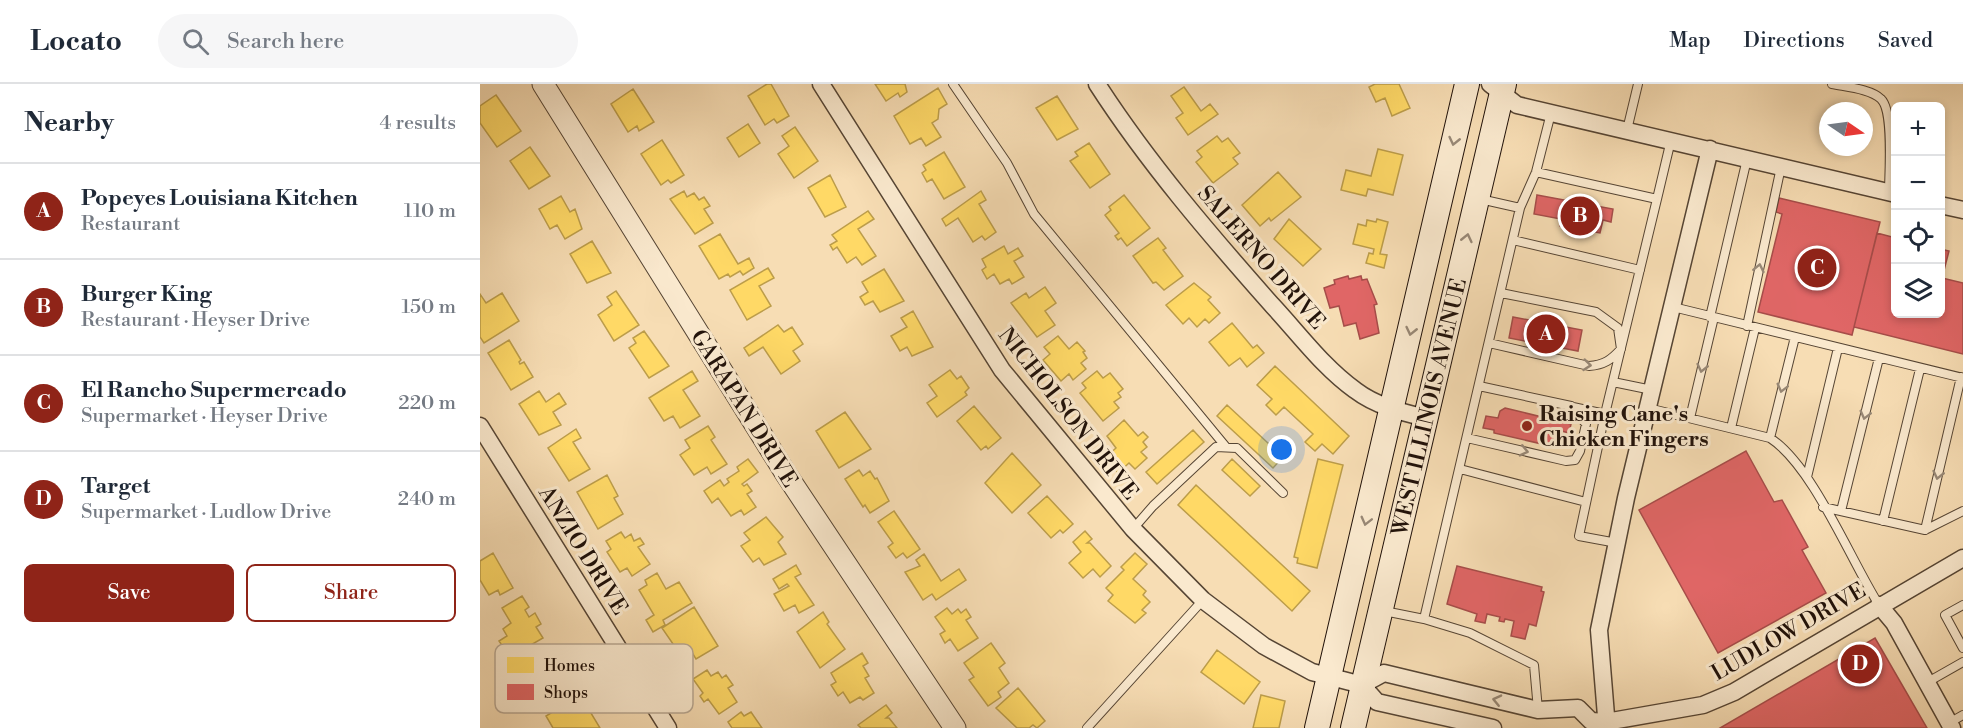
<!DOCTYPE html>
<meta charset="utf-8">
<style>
:root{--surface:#fff;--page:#f6f6f7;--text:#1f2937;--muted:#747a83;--line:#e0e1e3;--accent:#8f2418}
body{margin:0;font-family:"Libre Bodoni",serif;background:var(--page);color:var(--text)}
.controls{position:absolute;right:18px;top:18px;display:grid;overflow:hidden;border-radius:9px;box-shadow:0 3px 9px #0003}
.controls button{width:54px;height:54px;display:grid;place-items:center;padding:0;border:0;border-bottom:2px solid var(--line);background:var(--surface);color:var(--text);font:30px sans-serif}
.compass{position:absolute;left:1339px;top:18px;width:54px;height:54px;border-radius:50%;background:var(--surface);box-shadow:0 3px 9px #0003;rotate:103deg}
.you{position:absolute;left:802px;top:366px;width:21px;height:21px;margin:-15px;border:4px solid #fff;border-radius:50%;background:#1a73e8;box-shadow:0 0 0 9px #1a73e833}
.badge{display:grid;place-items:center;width:39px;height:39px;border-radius:50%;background:var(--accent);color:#fff;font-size:20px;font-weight:700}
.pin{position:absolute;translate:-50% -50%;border:3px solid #fff;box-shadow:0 2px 6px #0006}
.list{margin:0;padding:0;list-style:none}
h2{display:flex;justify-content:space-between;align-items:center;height:78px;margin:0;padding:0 24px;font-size:26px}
h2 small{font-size:20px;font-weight:400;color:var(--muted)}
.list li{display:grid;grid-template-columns:39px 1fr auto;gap:18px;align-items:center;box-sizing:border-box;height:96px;padding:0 24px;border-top:2px solid var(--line)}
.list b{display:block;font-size:22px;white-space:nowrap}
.list p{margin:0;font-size:20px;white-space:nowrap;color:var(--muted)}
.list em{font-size:20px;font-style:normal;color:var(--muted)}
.actions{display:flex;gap:12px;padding:18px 24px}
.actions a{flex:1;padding:14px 0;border:2px solid var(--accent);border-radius:9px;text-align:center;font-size:21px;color:var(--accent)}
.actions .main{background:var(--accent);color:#fff}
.icon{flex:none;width:33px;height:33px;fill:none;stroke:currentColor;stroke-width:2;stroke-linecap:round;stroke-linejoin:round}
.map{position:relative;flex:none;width:1483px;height:644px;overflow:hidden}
header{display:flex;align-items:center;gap:36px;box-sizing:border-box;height:84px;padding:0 30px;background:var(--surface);border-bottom:2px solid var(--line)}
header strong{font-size:28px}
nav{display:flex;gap:33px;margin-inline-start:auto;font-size:21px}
.search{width:420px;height:54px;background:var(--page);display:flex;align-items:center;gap:15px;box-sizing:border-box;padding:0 21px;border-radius:33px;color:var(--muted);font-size:22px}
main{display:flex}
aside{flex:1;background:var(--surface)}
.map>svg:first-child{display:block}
</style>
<header>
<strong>Locato</strong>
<div class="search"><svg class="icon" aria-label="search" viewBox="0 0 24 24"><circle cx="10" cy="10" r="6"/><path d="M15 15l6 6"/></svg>Search here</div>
<nav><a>Map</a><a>Directions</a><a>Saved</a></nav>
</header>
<main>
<aside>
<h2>Nearby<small>4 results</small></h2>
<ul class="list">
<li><span class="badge">A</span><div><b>Popeyes Louisiana Kitchen</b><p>Restaurant</p></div><em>110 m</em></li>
<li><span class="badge">B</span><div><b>Burger King</b><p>Restaurant · Heyser Drive</p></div><em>150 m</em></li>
<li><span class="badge">C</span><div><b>El Rancho Supermercado</b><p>Supermarket · Heyser Drive</p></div><em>220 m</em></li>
<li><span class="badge">D</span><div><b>Target</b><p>Supermarket · Ludlow Drive</p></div><em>240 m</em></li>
</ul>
<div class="actions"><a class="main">Save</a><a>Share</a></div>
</aside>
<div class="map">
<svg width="1483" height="644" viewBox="0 0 1483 644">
<rect width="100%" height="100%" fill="#f7ddb4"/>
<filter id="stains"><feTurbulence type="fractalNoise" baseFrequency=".00333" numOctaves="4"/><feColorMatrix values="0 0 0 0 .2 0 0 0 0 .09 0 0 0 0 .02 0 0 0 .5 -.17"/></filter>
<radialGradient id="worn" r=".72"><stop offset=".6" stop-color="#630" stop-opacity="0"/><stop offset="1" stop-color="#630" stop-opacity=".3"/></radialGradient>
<!-- homes -->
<path fill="#ffd966" stroke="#bc9d4a" stroke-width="1.5" d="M287,0H291L309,32L297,39L294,35L285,41L268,12Z
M395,0H425L427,8L420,13L418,9L406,17Z
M895,0H919L930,24L912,32L905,14L896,18L889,3Z
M704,3L721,27L730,20L738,30L708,51L696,34L703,29L691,12Z
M458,4L467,20L459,25L458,35L452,39L461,53L446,62L441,54L430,60L414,32Z
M153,5L174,38L159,47L157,42L148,48L131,20Z
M16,11L41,47L17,63L0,39V22Z
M577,12L598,45L577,56L556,24Z
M268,40L280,59L259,73L247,54Z
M315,43L338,77L314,94L298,70L309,62L302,52Z
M737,52L742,58L748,54L760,69L753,74L758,80L733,99L716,78L722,73L717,67Z
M182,56L204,91L191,99L188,96L181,101L161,70Z
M609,59L630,90L610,104L590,77L598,72L595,68Z
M50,63L70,92L49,105L30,77Z
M898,65L923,71L913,111L888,105L886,112L861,106L866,86L891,92Z
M464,68L485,103L464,115L452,95L447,98L442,89L446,86L443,81Z
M798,88L821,113L791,137L789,134L780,142L762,121Z
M350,91L366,123L345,133L328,104Z
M204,107L207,113L214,109L219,116L224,113L230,122L224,125L233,139L215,150L190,115Z
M501,107L506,116L499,120L516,148L505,156L502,152L493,158L478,134L466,142L462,135Z
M644,111L670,144L647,162L641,154L638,156L635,152L639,149L625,131L631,126L629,123Z
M81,112L90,128L95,125L102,145L85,155L77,141L70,145L59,125Z
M388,127L394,135L378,145L396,172L382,181L376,173L367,179L357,163L353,166L350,161L357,157L352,151Z
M809,135L841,165L823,182L794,155Z
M897,135L908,138L900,170L907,171L904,184L886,179L889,169L893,170L894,165L873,160L878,140L886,142L887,136L896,138Z
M240,150L258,180L269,174L274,184L263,191L260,187L250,193L248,190L239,195L219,162Z
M678,154L686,164L683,166L703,192L684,206L676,198L673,199L653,172Z
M112,157L131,189L107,199L90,170Z
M524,162L528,170L538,164L543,172L534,177L544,193L532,200L529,195L520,200L514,190L507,195L502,186L506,183L502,175Z
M288,184L294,194L279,202L291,222L267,236L250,206Z
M404,185L424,217L400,228L393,217L385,221L380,213L388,208L382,198Z
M714,199L731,213L728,216L740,229L729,239L725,235L717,243L709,234L703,240L686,221Z
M565,203L576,219L565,227L575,241L557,253L531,219L546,209L549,214Z
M136,207L159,241L134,257L118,231L132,221L127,213Z
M22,209L39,237L4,259L0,253V210L6,219Z
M433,227L453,263L432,272L427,263L420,267L411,252L427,243L421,234Z
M752,239L773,264L777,261L784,269L767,283L760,274L749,282L729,258Z
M298,241L304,248L312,243L323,260L313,267L320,277L301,290L283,263L269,272L264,264Z
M164,247L189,282L169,294L149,264L156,259L153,254Z
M578,252L589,265L597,258L605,267L603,268L607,274L601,279L606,285L593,296L589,290L581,297L563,276L570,270L564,263Z
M29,256L41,276L39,278L40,280L44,278L53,293L31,306L8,269Z
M795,282L869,352L853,370L842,360L835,367L825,358L833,350L804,323L796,331L786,321L792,315L777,301Z
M470,286L477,295L481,292L489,304L485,308L487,311L457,333L447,319L457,312L449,301Z
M212,287L218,297L203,306L220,332L200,344L193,332L184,337L169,314Z
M617,287L623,294L630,289L643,305L638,309L641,313L634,318L639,324L623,337L600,309L606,304L602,299Z
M59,307L66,318L79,309L86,320L73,328L81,341L59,351L39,320Z
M747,321L803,373L793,384L737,332Z
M494,322L521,354L508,365L506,362L501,366L477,337Z
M365,328L391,365L359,384L336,347Z
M644,336L658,352L663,348L668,353L663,358L667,363L661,368L667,374L655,385L649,379L638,389L625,374L636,364L627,352Z
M228,342L235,353L231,356L247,380L231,390L227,383L214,391L200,371L210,364L205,356Z
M96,345L101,354L93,358L110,385L89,397L68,364Z
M713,346L724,358L677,400L666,388Z
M532,369L561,401L532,429L505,399Z
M268,375L278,388L262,400L264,402L267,400L272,407L267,410L276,423L264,431L261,426L251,432L238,414L232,419L224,407L240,396L244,402L249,398L247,395L259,387L257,383Z
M752,375L780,402L770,412L742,386Z
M838,375L863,381L837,484L817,479L818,474L814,473Z
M379,386L383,392L390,387L395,395L397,394L409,417L390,429L385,421L383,423L365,395Z
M127,391L138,412L134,414L143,430L118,445L97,408Z
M716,401L830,507L812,527L698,421Z
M567,412L593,440L583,449L580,446L571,454L548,429Z
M414,427L440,465L427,474L423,469L416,474L408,463L413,459L398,438Z
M286,433L303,453L298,458L306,470L284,481L279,474L273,478L261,462L270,456L264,449Z
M605,447L612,455L607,459H610L631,482L620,493L613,485L603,494L589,479L601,468L593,458Z
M141,448L145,454L151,450L154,457L160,454L164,460L158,463L170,480L152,492L147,484L140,488L127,468L131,465L126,457Z
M13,469L33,504L20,511L18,506L9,511L0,496V477Z
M655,469L667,480L653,495L666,507L663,511L670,518L662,526L666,529L655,539L628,517L633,511L626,504L644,486L641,483Z
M444,470L461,497L479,485L486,496L456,516L452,510L443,516L425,488L440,482L436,476Z
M316,481L321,490L315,493L334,521L319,529L315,521L304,527L294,510L309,502L307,500L299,505L293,495Z
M177,489L186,505L199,498L212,519L183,536L185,541L173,548L166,536L174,531L159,506L167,501L165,496Z
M42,512L49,523L45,526L49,533L55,529L61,540L56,543L63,554L30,573L19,557L27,552L23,545L31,539L22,524Z
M214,523L238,562L216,575L213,570L204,576L182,544Z
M467,524L472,530L478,525L481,529L486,525L491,533L486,536L498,554L478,567L470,555L465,559L460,550L465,547L455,533Z
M343,528L349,538L347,540L365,565L340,584L317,548Z
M511,559L525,579L519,584L529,599L518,608L521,613L508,622L489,596L494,593L484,579Z
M737,566L780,598L764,620L721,588Z
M382,569L388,579L383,582L389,592L385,594L394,609L383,616L380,613L370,619L363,608L358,612L351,601L356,598L351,589Z
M227,586L231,592L238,588L242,594L246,591L253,601L248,604L257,618L239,630L228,615L224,618L220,612L223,609L213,595Z
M538,604L565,637L557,644L553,641L549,644H537L516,624Z
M100,611L120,644H73L66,632Z
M781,611L805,617L799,644H773Z
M406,621L412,629L406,634H409L417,644H381L378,641Z
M261,628L264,632L271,628L282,644H252L248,638Z"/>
<!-- shops -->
<path fill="#e06666" stroke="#a74d4a" stroke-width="1.5" d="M1057,111L1133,125L1131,138L1123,136L1120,149L1080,142L1081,135L1054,130Z
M1299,114L1400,138L1372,251L1278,228L1302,130L1296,128Z
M1397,149L1416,154V230H1460V165L1469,167L1462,194L1483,199V270L1374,243Z
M868,192L869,195L881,192L882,196L887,195L897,220L894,221L899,249L880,255L876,239L864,242L859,222L850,224L844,204L855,200L854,196Z
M1033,233L1102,246L1098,267L1029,254Z
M1025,324L1091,340L1089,349L1078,346L1075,363L1014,349V346L1003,344L1006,332L1018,334L1020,327Z
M1266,367L1294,418L1302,416L1328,463L1322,466L1346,509L1238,569L1159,426Z
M977,482L1062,503L1061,507L1064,508L1056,542L1049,540L1045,555L1031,552L1034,537L1025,535L1024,538L1019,537L1020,533L1007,530L1005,539L995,537L997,530L967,520Z
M1395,554L1447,644H1240Z"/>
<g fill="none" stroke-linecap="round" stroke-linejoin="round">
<!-- service casing -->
<g stroke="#564534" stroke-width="10">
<path id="service" d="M473,0L527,79L554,130L746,363
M1352,0C1366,3 1391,5 1401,15C1414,27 1409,90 1409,108
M1147,46L1158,0
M1056,88L1177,115L1191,56
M1000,115L1040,124L944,535L990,549L1054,581L1058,626
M1040,124L1056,88L1071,29
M1033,156L1160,186
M1193,223L1483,294
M1230,233L1267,75
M1267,242L1301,83
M1009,259L1109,282C1124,281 1131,276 1141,265L1138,244L1116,228L1021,209
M1133,298L1172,306
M1093,323L1125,330
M1168,324L1290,354C1333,382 1370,475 1399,521
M1210,334L1234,233
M1251,344L1275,244
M987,354L1086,377L1095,376L1100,367L1106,340L1091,322L999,302
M1290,354L1315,253
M980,385L1106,418
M1327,393L1358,264
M1343,423L1445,446L1483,427
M1361,427L1399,274
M1403,437L1440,285
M653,445L673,422L736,363L757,364L803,409
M1445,446L1481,293
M1137,459L1099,452L1125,330L1177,115
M1483,521L1465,531L1483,564
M904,527L944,535
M1446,599L1483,578
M1469,639L1483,631
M607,644L723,516"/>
</g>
<!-- minor casing -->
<g stroke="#564534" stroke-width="19">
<path id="minor" d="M341,0L522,286L653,445L723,516L784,562L832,588L882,601
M617,0C668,79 730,151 792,221C819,250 843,283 875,306C896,322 921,328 946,334
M1010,0L1037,21L1416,110
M1460,121L1483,126
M0,342L188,644
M1399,521L1414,539L1472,644
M882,601L904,589L1058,626L1098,624L1111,637L1126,638L1223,621L1254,608L1483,474
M882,601L897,618L1013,644
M1127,644L1119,546L1146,414L1230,65"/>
</g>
<!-- tertiary casing -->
<g stroke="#564534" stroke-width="23">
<path id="tertiary" d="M63,0L306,390L475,644"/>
</g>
<!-- secondary casing -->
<g stroke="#21120a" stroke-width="26">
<g id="secondary">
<path d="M837,644L987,0"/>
<path id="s1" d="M873,644L1024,0"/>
</g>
</g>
<!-- service -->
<use href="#service" stroke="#fae9ce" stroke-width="8"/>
<!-- minor -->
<use href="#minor" stroke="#fae9ce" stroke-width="16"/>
<!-- tertiary -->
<use href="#tertiary" stroke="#fae9ce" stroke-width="21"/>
<!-- secondary -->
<use href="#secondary" stroke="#fae9ce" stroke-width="24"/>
</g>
<!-- one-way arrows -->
<defs><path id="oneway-chevron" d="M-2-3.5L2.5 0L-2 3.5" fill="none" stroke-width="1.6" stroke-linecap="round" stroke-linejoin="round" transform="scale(1.5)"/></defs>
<g stroke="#988876">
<use href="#oneway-chevron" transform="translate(974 57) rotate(103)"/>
<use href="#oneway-chevron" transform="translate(987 154) rotate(-77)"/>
<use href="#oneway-chevron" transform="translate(1279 184) rotate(-78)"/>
<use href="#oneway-chevron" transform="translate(931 247) rotate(103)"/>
<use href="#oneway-chevron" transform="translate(1107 281) rotate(6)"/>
<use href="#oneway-chevron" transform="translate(1222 284) rotate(103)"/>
<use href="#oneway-chevron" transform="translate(1302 304) rotate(104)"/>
<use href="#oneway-chevron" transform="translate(1385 331) rotate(104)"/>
<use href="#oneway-chevron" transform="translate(1044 367) rotate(13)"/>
<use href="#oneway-chevron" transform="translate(1458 391) rotate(103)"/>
<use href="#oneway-chevron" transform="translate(886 437) rotate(104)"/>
<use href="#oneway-chevron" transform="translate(1017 616) rotate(-167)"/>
</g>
<!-- markers -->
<circle fill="#8f2418" stroke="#fae9ce" stroke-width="2" cx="1047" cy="342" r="6"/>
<g text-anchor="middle" stroke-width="6" stroke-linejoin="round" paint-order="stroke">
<!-- street labels -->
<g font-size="22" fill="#21120a" stroke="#fae9ce">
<text transform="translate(782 173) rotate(49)" y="8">SALERNO DRIVE</text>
<text dy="8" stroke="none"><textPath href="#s1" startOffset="330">WEST ILLINOIS AVENUE</textPath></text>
<text transform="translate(265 324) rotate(58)" y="8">GARAPAN DRIVE</text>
<text transform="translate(589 329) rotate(52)" y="8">NICHOLSON DRIVE</text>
<text transform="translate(104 466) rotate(58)" y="8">ANZIO DRIVE</text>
<text transform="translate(1308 547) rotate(-30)" y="8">LUDLOW DRIVE</text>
</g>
<!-- poi labels -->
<g font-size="22" font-weight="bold" fill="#21120a" stroke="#fae9ce" text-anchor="start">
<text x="1059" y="337">Raising Cane's<tspan x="1059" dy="25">Chicken Fingers</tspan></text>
</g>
</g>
<!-- legend -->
<rect x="15" y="560" width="198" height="69" rx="9" fill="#fae9ce" stroke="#b9a893" stroke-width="1.5"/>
<rect x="27" y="573" width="27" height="16" fill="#ffd966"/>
<rect x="27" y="600" width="27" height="16" fill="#e06666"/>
<g font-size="16" fill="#21120a">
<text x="64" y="587">Homes</text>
<text x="64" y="614">Shops</text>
</g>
<rect width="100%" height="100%" filter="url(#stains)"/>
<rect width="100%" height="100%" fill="url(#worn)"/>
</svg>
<div class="controls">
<button>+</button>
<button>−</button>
<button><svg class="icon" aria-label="locate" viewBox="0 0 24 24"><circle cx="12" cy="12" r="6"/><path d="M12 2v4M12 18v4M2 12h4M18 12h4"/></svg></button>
<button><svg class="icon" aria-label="layers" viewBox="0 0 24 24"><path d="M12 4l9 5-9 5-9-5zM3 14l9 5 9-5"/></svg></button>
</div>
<svg class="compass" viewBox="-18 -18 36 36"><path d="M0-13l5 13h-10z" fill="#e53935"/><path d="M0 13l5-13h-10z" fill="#747a83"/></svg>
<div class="you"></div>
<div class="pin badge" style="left:1066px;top:250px">A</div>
<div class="pin badge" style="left:1100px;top:132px">B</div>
<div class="pin badge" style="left:1337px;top:184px">C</div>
<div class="pin badge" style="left:1380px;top:580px">D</div>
</div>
</main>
